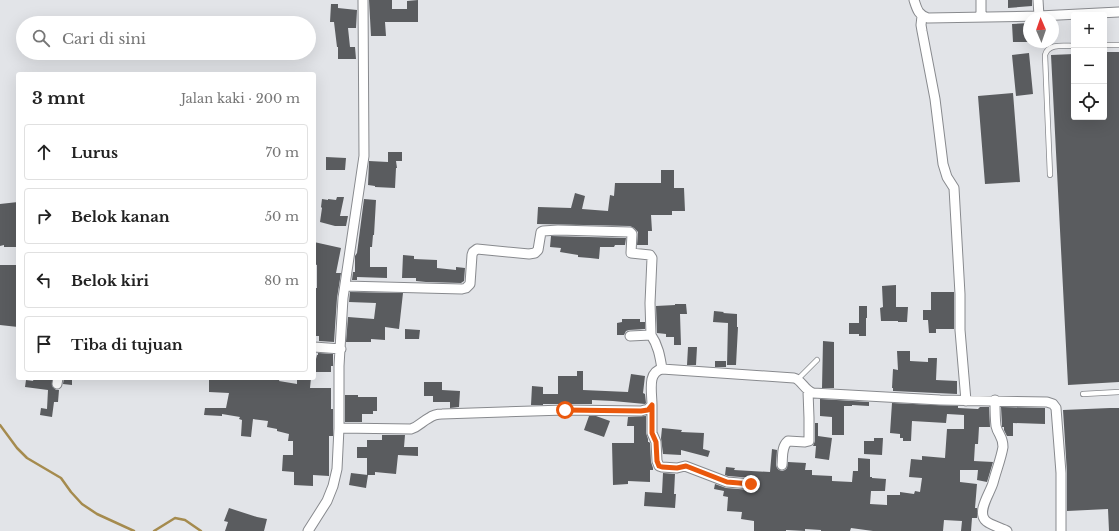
<!DOCTYPE html>
<html lang="id">
<meta charset="utf-8">
<style>
:root{--surface:#fff;--page:#f2f2f2;--text:#222;--muted:#767676;--line:#e0e0e0}
body{margin:0;font-family:"Libre Baskerville",serif;background:var(--page);color:var(--text)}
.controls{position:absolute;right:12px;top:12px;display:grid;overflow:hidden;border-radius:4px;box-shadow:0 4px 16px #0002}
.controls button{width:36px;height:36px;display:grid;place-items:center;padding:0;border:0;border-bottom:1px solid var(--line);background:var(--surface);color:var(--text);font:20px sans-serif}
.compass{position:absolute;left:1023px;top:12px;width:36px;height:36px;border-radius:50%;background:var(--surface);box-shadow:0 4px 16px #0002;rotate:358deg}
.stop{position:absolute;width:12px;height:12px;margin:-9px;border:3px solid #ea580c;border-radius:50%;background:#fff}
.stop.end{background:#ea580c;border-color:#fff;box-shadow:0 1px 4px #0008}
.list{margin:0;padding:0;list-style:none}
h2{display:flex;justify-content:space-between;align-items:center;height:52px;margin:0;padding:0 16px;font-size:17px}
h2 small{font-size:13px;font-weight:400;color:var(--muted)}
.list li{display:grid;grid-template-columns:26px 1fr auto;gap:12px;align-items:center;box-sizing:border-box;height:56px;margin:0 8px 8px;padding:0 8px;border:1px solid var(--line);border-radius:4px}
.list b{display:block;font-size:15px;white-space:nowrap}
.list em{font-size:13px;font-style:normal;color:var(--muted)}
.icon{flex:none;width:22px;height:22px;fill:none;stroke:currentColor;stroke-width:2;stroke-linecap:round;stroke-linejoin:round}
.map{position:relative;flex:none;width:1119px;height:531px;overflow:hidden}
.search{position:absolute;background:var(--surface);box-shadow:0 4px 16px #0002;left:16px;top:16px;width:300px;height:44px;display:flex;align-items:center;gap:10px;box-sizing:border-box;padding:0 14px;border-radius:22px;color:var(--muted);font-size:15px}
.panel{position:absolute;background:var(--surface);box-shadow:0 4px 16px #0002;left:16px;top:72px;width:300px;height:308px;border-radius:4px}
.map>svg:first-child{display:block}
</style>
<div class="map">
<svg width="1119" height="531" viewBox="0 0 1119 531">
<rect width="100%" height="100%" fill="#e2e4e8"/>
<g fill="none" stroke-linecap="round" stroke-linejoin="round">
<!-- stream -->
<path stroke="#a58b4e" stroke-width="2.5" d="M0,425L17,448L27,458L61,478L71,492L82,504L97,514L134,531
M154,531L175,518L185,520L201,531"/>
</g>
<!-- building -->
<path fill="#5a5c5f" d="M369,0H392V9H407V1L418,0V22H385L386,36H371Z
M1008,0H1032V6L1008,8Z
M331,4H338V8L357,10L356,28H348L350,47H355L356,59H338V47H337L334,22H330Z
M1029,23V42H1013L1012,24Z
M1104,52H1119V382L1068,385L1051,55L1074,54V117H1104Z
M1029,53L1033,94L1016,96L1012,55Z
M1013,93L1020,182L985,184L978,96Z
M388,152H402V161H396L397,168H396L395,188L375,187V186L368,185L369,161L388,162Z
M326,157L346,158L345,170H326Z
M661,170H674V188H684L685,211H672V215H651L652,231H648V245H637L638,232L634,228L630,226L537,224L538,207L571,208L575,193L585,196L582,209L608,211L610,195L614,196L615,183H661Z
M337,197H344L340,216H348L346,226H335L320,222L322,208L321,207L322,199L328,200V199L336,200Z
M364,199L376,200L374,235H373L372,247H370V267H387V278L357,277V280H352L353,272H355V256L357,253Z
M18,202V226H17L18,247H4V245L0,246V204Z
M551,236L626,238L625,245H615L614,247H600L599,259L590,258L578,257V255L560,252L561,248L550,247Z
M314,242L341,248L336,273H341L337,298L334,342L319,341V336H314V288H317V265L314,264Z
M403,255L414,256V259L437,260V268L456,270V267L465,268L464,281L461,283L426,282L416,281V278H402Z
M0,265H18V327L0,325Z
M896,285V307H908L907,322H898V321H881L880,308L883,307L882,286Z
M350,292L403,293L399,329L385,327V340L371,339V342H346L348,317L374,319L376,303L349,302Z
M931,292H954V329H936V333H929L928,320H923V310H931Z
M675,304H686L687,314H680L681,345H674V337H666V334L657,333L656,306L675,305Z
M859,306H867V318H866V336H859V334H849V323H859Z
M714,311L724,312L723,313L737,314V327H738L736,365H727L728,323L713,322Z
M622,319H640V322H645V329L629,330L626,331L624,335H617V323L622,322Z
M405,329L420,330L419,339H405Z
M823,341L834,342V388H822Z
M688,347H697L696,365H687Z
M897,351H910V361L928,362V358H937L936,380L957,381V394L893,391V388H892L893,369L898,370Z
M318,353L333,354V366H331V372H314V359H316L317,355H318Z
M715,361H726V367H715Z
M577,371H583V390L628,392L631,374L645,376L643,393L645,394L646,403L645,404L613,401L592,400V404H543V405H531L532,386L543,387V394H558V376H577Z
M34,378H52V386L56,390H59L58,402H54L52,417L40,415L41,408L47,409L48,390L25,387L26,380L33,381Z
M64,378H72V385L63,384Z
M209,378H280L279,381L297,384V378H311L310,388H331V409H333V436H329V476L313,475V486L294,485V472L282,471L283,455H293V441H288L289,434L277,431V429L267,427L268,421L253,419L251,437L241,436L242,420L239,419L240,417L222,414V416L204,415L205,408H226L229,393L209,392Z
M424,382H442V390L460,391L459,407L450,408V402H433V396H424Z
M345,395H358V397H377V411H373V414H362V422H345Z
M820,399L869,402V406L852,405V406H844V435H832V417L820,416Z
M892,403L958,406V408L978,409L980,407H989L990,427H979L978,444H975L974,461L993,462L987,482L977,480L978,470H960V482L977,484L975,508H977V518H972L971,531H961L962,521L944,520L943,531H873L851,528L850,531H821V530L805,529V531L786,530V531H754V521L741,519L742,512L727,511L728,497L723,496L724,491L714,489L715,484L726,488L750,490L754,489L757,485V482L755,479L752,478L728,476L725,475L726,467L735,468L734,470L770,472L772,449L777,450L776,465L777,468L779,470L782,471L785,470L787,468L788,462L806,463L805,470H812V475L832,476V481L852,482L853,471H858V458L870,459V477H872V478L886,479L885,491H871L870,504L887,505V495H900V492L914,494L915,491L920,492L922,478L909,477L911,459L922,460V456L945,458L947,429H964V415L947,414L946,423L912,421L911,441H903V438H900V434L890,433Z
M1001,407L1045,408V424L1013,423V436H1007L1004,430V427H1002V425Z
M1110,408H1119V531H1109L1108,509L1067,511V473L1063,410Z
M589,416H596L610,421L604,437L584,430Z
M646,416V433L648,439V442H649L650,443L651,462L653,468V470H650V482L628,481V484L613,485L612,443H634V426H627L628,417Z
M815,423H818V436L832,438L829,460L815,458L816,446H813L815,441Z
M662,428L682,430L681,432L704,433L703,449L710,451L708,457L681,450V455L663,454L661,438Z
M382,435H405L404,447H418V456L398,455L396,474L375,472V475H367V458H357V447H367V440H382Z
M874,438H883L882,455L864,454V441H874Z
M351,473L368,475L366,488L349,485Z
M663,473L675,474L674,494H676L675,508L644,506L645,492L662,493Z
M229,508L257,517L267,519L264,531H225L228,522L224,521Z"/>
<g fill="none" stroke-linecap="round" stroke-linejoin="round">
<!-- lane casing -->
<g stroke="#888a8e" stroke-width="6">
<path id="lane" d="M1104,45H1119
M1050,175L1045,55C1048,43 1064,46 1074,46
M798,379L817,360
M1083,394L1119,392"/>
</g>
<!-- street casing -->
<g stroke="#888a8e" stroke-width="11">
<path id="street" d="M914,0C917,9 918,15 928,18L1039,16L1119,12
M981,0V16
M1038,0L1039,16
M922,16L921,25L922,31L935,99L943,164L947,177L954,188L960,294V330L966,401
M345,286L462,289L466,288L470,284L472,255L473,252L477,249L529,254L535,253L538,250L541,232L543,231L558,230L630,232L632,234L631,253L650,255L652,258L650,303L651,335
M630,336L651,335C658,345 660,356 662,369
M314,347L341,349
M57,384L58,378
M995,400C995,409 995,418 996,426C998,435 1003,436 1003,447C1001,459 996,471 993,483C990,493 977,511 985,520C989,525 1002,528 1007,531
M652,405V433L656,442L657,461L659,466L662,467L677,468L685,466L727,482L751,484
M339,428L411,429C420,426 421,422 429,418C433,415 438,414 442,414L565,410L641,411L648,409L652,405C652,392 647,372 662,369L794,378C802,380 804,390 813,393L940,400L1047,402L1053,404L1056,408L1061,473V531
M782,465C783,457 781,447 788,441L805,442L809,441V418L808,391
M308,531L327,501L333,486L337,469L339,428V366L343,298L364,156L363,0"/>
</g>
<!-- lane -->
<use href="#lane" stroke="#fff" stroke-width="4.5"/>
<!-- street -->
<use href="#street" stroke="#fff" stroke-width="9"/>
</g>
<g fill="none" stroke-linecap="round" stroke-linejoin="round">
<!-- route -->
<path stroke="#ea580c" stroke-width="5" d="M565,410L641,411L648,410L652,405V433L656,442L657,461L659,466L662,467L677,468L686,466L727,482L751,484"/>
</g>
</svg>
<div class="controls">
<button>+</button>
<button>−</button>
<button><svg class="icon" aria-label="locate" viewBox="0 0 24 24"><circle cx="12" cy="12" r="6"/><path d="M12 2v4M12 18v4M2 12h4M18 12h4"/></svg></button>
</div>
<svg class="compass" viewBox="-18 -18 36 36"><path d="M0-13l5 13h-10z" fill="#e53935"/><path d="M0 13l5-13h-10z" fill="#767676"/></svg>
<div class="stop" style="left:565px;top:410px"></div>
<div class="stop end" style="left:751px;top:484px"></div>
<div class="search"><svg class="icon" aria-label="search" viewBox="0 0 24 24"><circle cx="10" cy="10" r="6"/><path d="M15 15l6 6"/></svg>Cari di sini</div>
<section class="panel">
<h2>3 mnt<small>Jalan kaki · 200 m</small></h2>
<ul class="list">
<li><svg class="icon" aria-label="ahead" viewBox="0 0 24 24"><path d="M12 20V5M6 11l6-6 6 6"/></svg><div><b>Lurus</b></div><em>70 m</em></li>
<li><svg class="icon" aria-label="right" viewBox="0 0 24 24"><path d="M7 20v-9h11M14 6l5 5-5 5"/></svg><div><b>Belok kanan</b></div><em>50 m</em></li>
<li><svg class="icon" aria-label="left" viewBox="0 0 24 24"><path d="M17 20v-9H6M10 6l-5 5 5 5"/></svg><div><b>Belok kiri</b></div><em>80 m</em></li>
<li><svg class="icon" aria-label="arrive" viewBox="0 0 24 24"><path d="M6 21V4h12l-3 4 3 4H6"/></svg><div><b>Tiba di tujuan</b></div></li>
</ul>
</section>
</div>
